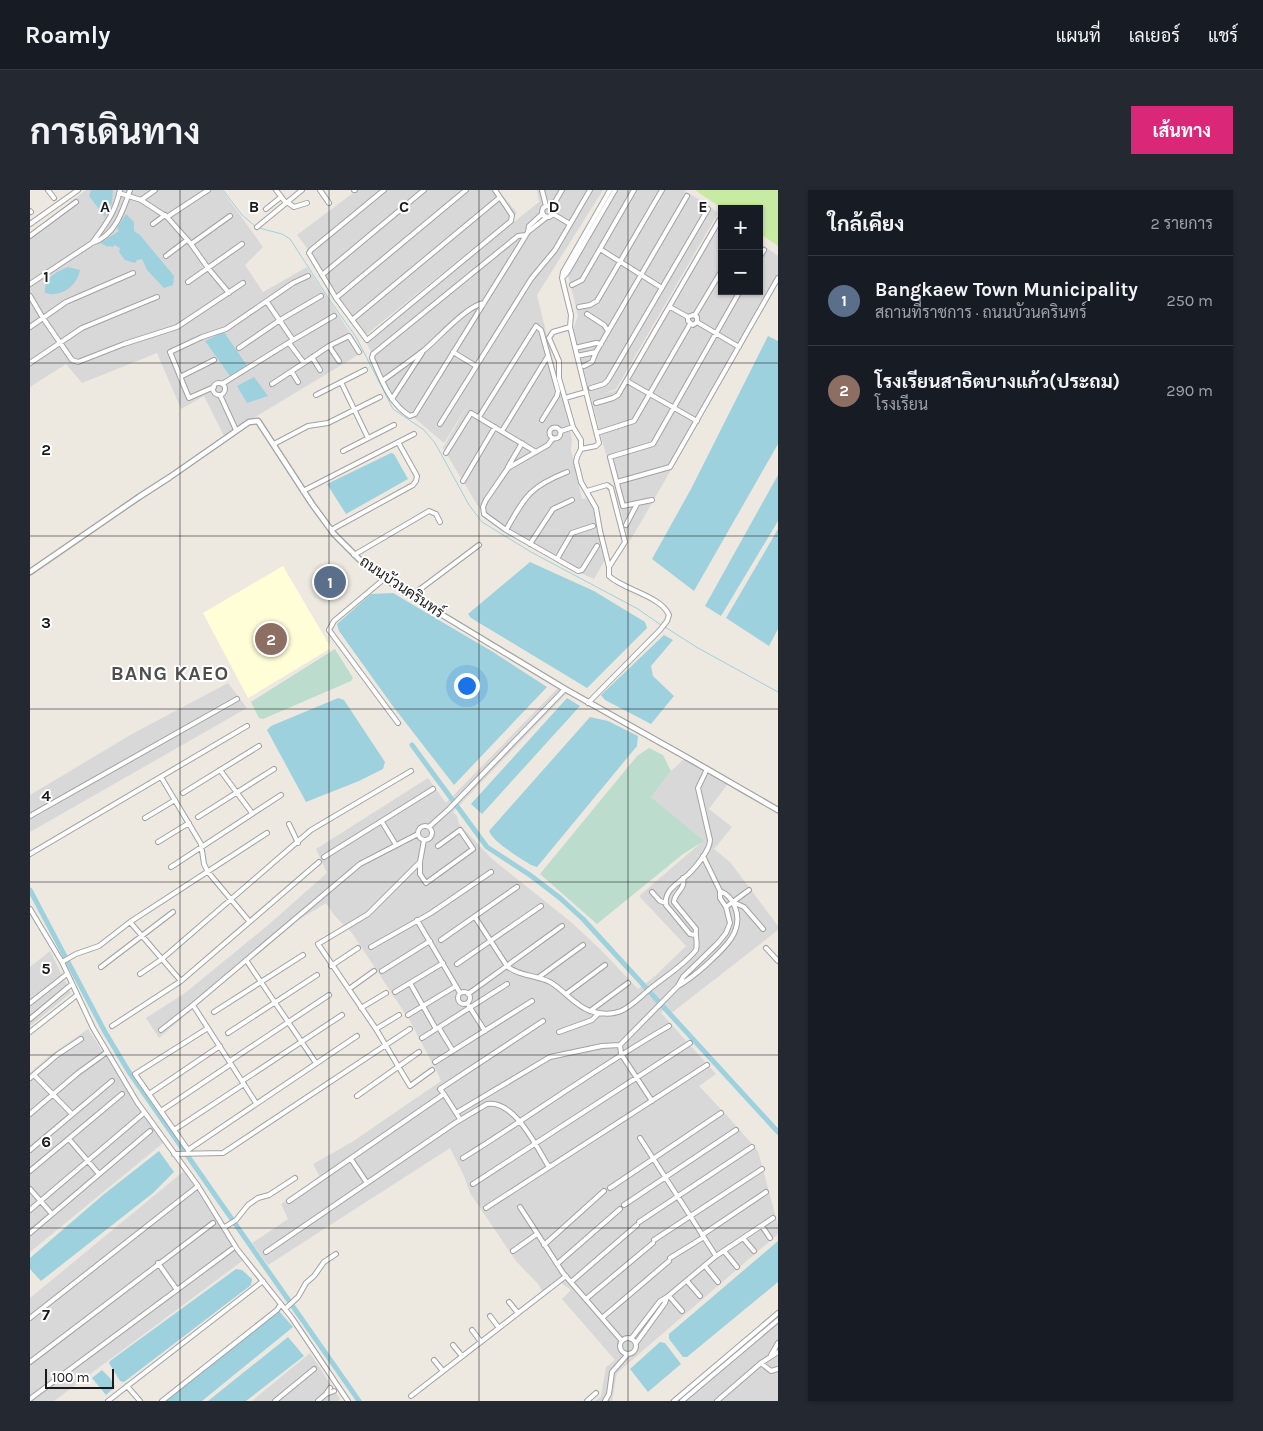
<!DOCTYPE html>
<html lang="th">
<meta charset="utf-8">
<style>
:root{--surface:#171b24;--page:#242831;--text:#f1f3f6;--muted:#9ea1a6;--line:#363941;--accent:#db2777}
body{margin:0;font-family:Karla,Sarabun,sans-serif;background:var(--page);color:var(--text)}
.controls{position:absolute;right:15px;top:15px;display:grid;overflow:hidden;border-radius:0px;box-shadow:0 1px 4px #0004}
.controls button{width:45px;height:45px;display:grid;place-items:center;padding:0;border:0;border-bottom:1px solid var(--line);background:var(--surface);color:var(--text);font:25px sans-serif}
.scale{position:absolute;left:15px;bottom:12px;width:69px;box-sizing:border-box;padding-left:5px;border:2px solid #1b1b1b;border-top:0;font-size:14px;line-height:18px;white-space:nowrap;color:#1b1b1b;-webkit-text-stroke:4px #fff;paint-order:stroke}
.you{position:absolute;left:436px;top:495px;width:18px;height:18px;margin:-12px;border:4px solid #fff;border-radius:50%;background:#1a73e8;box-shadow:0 0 0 8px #1a73e833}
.badge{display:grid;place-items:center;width:32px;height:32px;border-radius:50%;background:var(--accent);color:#fff;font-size:16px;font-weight:700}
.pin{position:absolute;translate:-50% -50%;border:2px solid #fff;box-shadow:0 1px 5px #0006}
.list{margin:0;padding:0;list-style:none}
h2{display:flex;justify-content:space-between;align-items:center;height:65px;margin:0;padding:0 20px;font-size:21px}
h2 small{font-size:16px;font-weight:400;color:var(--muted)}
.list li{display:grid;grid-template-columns:32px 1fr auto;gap:15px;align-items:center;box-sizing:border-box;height:90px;padding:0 20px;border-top:1px solid var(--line)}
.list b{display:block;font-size:19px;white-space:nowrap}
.list p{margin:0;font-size:16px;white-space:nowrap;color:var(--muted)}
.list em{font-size:16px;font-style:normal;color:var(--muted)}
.map{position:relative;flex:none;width:748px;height:1211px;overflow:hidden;border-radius:0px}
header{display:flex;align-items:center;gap:30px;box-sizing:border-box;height:70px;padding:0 25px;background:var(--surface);border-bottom:1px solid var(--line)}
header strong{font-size:24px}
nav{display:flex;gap:28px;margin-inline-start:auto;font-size:18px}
.intro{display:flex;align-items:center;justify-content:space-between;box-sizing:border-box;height:120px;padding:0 30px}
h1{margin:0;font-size:35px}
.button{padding:12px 22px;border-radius:0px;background:var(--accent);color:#fff;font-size:18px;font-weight:700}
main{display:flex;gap:30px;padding:0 30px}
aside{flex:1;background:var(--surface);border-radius:0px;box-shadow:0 1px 4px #0004}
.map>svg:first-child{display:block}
</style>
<header>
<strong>Roamly</strong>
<nav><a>แผนที่</a><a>เลเยอร์</a><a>แชร์</a></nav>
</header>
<div class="intro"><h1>การเดินทาง</h1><a class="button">เส้นทาง</a></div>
<main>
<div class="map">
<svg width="748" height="1211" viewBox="0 0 748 1211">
<rect width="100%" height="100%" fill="#ede9e0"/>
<!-- residential -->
<path fill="#d9d8d8" d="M56,0H192L233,57L215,75L233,102L277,77L333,162L194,246L174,206L151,219L127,163L52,193L36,174L0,197V43Z
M327,0H468L487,23L332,148L277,65V58L267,45Z
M507,0H573L507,105L539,235L542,250L541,260L552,309L560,308L576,368L564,389L548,382L475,341L454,326L413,258L441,210L414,253L362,209L335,149L509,12Z
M587,0H654L676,14L688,23L586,199L573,204L587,200L689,24L692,26V101H729V52L748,66V94L600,351L596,341L549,162L543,139L548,126L538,85Z
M198,493L217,518L0,642V605L102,544Z
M528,498L536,504L423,622L427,626L429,634L462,669L541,732L570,759L608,799L624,787L656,756L609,706L673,651L621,607L641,581L654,569L697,595L679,619L702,637L684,659L700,672L748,736V740L639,825L634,819L631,823L686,884L669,896L701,930L728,961L748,1035V1044L587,1183L582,1211H565L571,1206L576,1177L585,1170L532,1109L541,1100L527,1090L512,1101L509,1095L486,1071L440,1003L434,986L420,958L238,1075L222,1053L258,1029L251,1014L290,987L283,974L322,952L411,891L408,884L380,831L322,743L304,725L296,713L265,732L129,848L116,828L155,803L237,736L297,683L286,659L398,588L416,613Z
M20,761L41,803L0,836V777Z
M58,839L133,953L0,1062V883L20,865Z
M154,981L176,1014L178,1013L215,1069L24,1211H0V1108Z
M748,1120V1211H639Z
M280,1163L310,1209L308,1211H222Z"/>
<!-- education -->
<path fill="#fffed7" d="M253,376L301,458L218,508L173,423Z"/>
<!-- grass -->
<path fill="#c8eba3" d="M665,0H748V56L729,43V19H693Z"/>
<!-- wetland -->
<path fill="#bcdccd" d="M305,459L323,488L321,491L233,529L229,528L221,512Z
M619,558L633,565L641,581L621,607L674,651L653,664L567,734L510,684L607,566Z"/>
<!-- water -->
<path fill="#9ed1de" d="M61,0H83L82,13L75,27L59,6Z
M96,24L104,32V41L110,45L144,86L143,95L134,98L117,80L112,69L107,70L105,73L95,70L89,62L90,58L84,55L83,57L79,56L78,57L70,53L89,41L87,38Z
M38,77L50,80C47,96 31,108 15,103C13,88 26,82 38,77Z
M194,142L218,177L200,186L175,151Z
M738,146L748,151V254L664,401L622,369L661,299Z
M224,187L238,206L217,213L207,196Z
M361,263L364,264L378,289L316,324L297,294Z
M748,285V331L691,426L675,416Z
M748,339V439L739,456L696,428Z
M500,372L564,401L615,432L617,438L557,498L441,428L438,424Z
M363,403L463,462L517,497L424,595L362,515L309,441L307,434L341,404Z
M634,445L643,450L621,476L623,486L644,506L621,534L575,510L571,505Z
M308,508L314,510L355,572L353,579L329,591L276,612L237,540L241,536Z
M537,508L550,516L452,624L441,614Z
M560,527L578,531L608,546L607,556L507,677L501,675C490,668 463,652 459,641Z
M129,961L144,982L123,1003L11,1091L0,1079V1068L73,1005Z
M748,1051V1092L657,1167H653L639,1149V1144Z
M206,1079L212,1080L222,1089L221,1095L94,1192L90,1191L79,1173L80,1171Z
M249,1121L263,1137L172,1211H135Z
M258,1147L274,1166L216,1211H178Z
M630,1152L635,1153L651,1174L618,1202L600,1179Z
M72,1180L80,1188L85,1197L76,1205L62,1188Z"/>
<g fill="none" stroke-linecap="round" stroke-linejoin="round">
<!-- stream -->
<path stroke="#9ed1de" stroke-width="1" d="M193,0L212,25L225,36
M229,38L252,44L260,49L301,112L326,147L363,219L394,240L405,253L439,315L452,332L501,362L608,419L631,435
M635,437L668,458L748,502"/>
<!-- canal -->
<path stroke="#9ed1de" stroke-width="5" d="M382,555L457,657L500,685L530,708L553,729L748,942
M0,700L75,842L99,882L329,1211"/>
<!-- minor casing -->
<g stroke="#a2a2a2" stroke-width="6">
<path id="minor" d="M18,0L24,8
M246,0L256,13
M290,0L299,13
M324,0H325
M354,0L281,60L279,63L306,108L337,150L481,31L482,25L465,0
M512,0L516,16L522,17L523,20L522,25L519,27L514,26L512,22L513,18L516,16
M89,3L111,10L137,27L161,54L178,78L199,103
M111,10L125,0
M257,12L264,17L277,13
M522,17L532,0
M236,19L251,7
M0,21L1,22
M523,24L540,34
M137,27L178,0
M0,34L48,0
M123,34L135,25
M227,37L272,0
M498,42L517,27
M496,45L488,46L343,164L342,168C352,190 359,213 380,226L385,224L498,42L499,36L512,24
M0,46L46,12
M62,53C76,34 85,23 90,0
M161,54L200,26
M570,59L632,98
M136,66L157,50
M729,68L734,60
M292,85L394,0
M532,88L537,83L585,0
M158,92L212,54
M0,94L62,53C85,46 93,21 100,0
M542,95L552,90L604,0
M0,106L13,128L42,170L48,172L94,154L147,137L213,93
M306,108L436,0
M549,117L560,115L567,111L632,0
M640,117L658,127V131L663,135L667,132V127L663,125L658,127
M557,124L574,135L578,141
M665,125L692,80
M322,130L469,8
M667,132L709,157
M0,137L36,112L103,83
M540,137L523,142L519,148L529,171V188L543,237L551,250V259L547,267L546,272L551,292L566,318L570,341L579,377V386C594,400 631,406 639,425L637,431L630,440L558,513
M263,150L304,126
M299,156L309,171
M209,158L250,130L291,106
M545,158L566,153L571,154
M423,162L446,176
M547,166L566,162L657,6
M282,167L290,180
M0,173L52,138L127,107
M274,173L299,156L319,146L329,162
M554,176L562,172L566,162
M262,182L268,192
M150,187L184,170
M352,191C366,181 380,171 393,161C409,148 436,116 454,113
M597,191L667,231
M311,192L338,248
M183 199a6 6 0 1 1 12 0a6 6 0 1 1-12 0Z
M192,194L263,150L237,112
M242,194L274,173L259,153
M184,197L159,208L140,162L172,147L196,139L263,93L278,86
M561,198L574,194L578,190L678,19
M190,205L206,240
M286,205L335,180
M535,208L556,202L540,137L541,125L532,88L533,82L580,0
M362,209L392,163
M566,213L583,208L588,205L690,29
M449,227L506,136L511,140L528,201L527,206L512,230
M410,234L501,89L525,60L560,0
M519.5 243a5.5 5.5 0 1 1 11 0a5.5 5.5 0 1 1-11 0Z
M472,241L518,166
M531,241L543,237
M567,243L604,231L660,134
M523,248L518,255L478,278L456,310L453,317L454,324L476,340L548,381L552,380L567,356
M244,254L278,236L298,233L350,207
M551,259L566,256L569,253L556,202
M313,261L364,235
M416,263L441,223L506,262
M478,277L492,253
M433,291L465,237
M587,292L640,277L748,88
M273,301L384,244
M557,301L577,295L581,298L595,352L579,377
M622,310L593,316L580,267L623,254L710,101
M596,335L607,314
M301,340L383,295L386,291L387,286L368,252
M476,340C495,307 499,297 537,282
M500,354L523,319L542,310
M324,365L399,321L406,324L410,332
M527,369L542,343L563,336
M354,389L304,431L299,440L368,533
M381,406L449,355
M190,580L222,623
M131,587L171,654L174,674L178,682L219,731
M153,603L229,556
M0,626L207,509
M168,627L244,579
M115,628L145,610
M352,632L366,655
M259,634L268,653
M388 643a7 7 0 1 1 14 0a7 7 0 1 1-14 0Z
M399,637L419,619L535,499
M128,652L159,633
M0,664L217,536
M294,667L403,599
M390,672V684L396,693L443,659L430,640L408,656
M141,677L251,605
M622,702L630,711L636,713
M703,712L714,717L733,739
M696,717L719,700
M0,719L32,772L63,838L107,912L168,996L207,1059L262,1128L318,1211
M445,727L477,776C488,786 506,785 520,792C534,800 544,815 560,821C569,824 582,825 591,821C602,816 612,805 621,798C636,786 654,775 666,760C668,752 665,747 666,739L644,712C644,703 656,699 653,688
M387,730L430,803
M100,732L151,791
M665,745L660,744L636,715C634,702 645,695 654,688C663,681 680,661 680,650L668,598L677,579
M411,750L487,697
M341,757L401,723L461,682
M736,758L748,771
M216,770L286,873
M32,772L46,764L69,756L100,732L237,643
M427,774L511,716
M301,776L328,758
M71,777L143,722
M352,781L400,751
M110,784L132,769L281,640L381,581
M509,787L553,755
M380,793L406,839
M648,796L653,787L688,753L696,743L700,733L696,717L690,708V701L673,666
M319,799L344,781
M428 808a6 6 0 1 1 12 0a6 6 0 1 1-12 0Z
M365,802L413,773
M438,804L532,736
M536,804L575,775
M0,813L37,784
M163,815L226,913
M439,816L455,841
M331,818L356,803
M560,821L598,793
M184,822L273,765
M369,825L346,839L288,754L338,724L390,672L394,650
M378,825L426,796
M0,829L42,794
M82,836L151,791L289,672
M178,838L105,884L158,960L327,846
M409,838L423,861
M346,839L380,896L402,880
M131,840L163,815L330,674L388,644
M0,842L47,805
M529,842L562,830L569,823
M198,843L287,785
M392,848L477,794
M200,871L299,805
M405,872L502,811
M4,885L42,924
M0,888L27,865L51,849
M212,891L312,825
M119,904L190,856
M414,904L430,929
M327,906L389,862
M622,911L591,864L590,855L648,796C659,790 667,783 676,775C692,760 715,742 705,717C702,709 698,704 690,701
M131,921L201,874
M426,923L520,867L572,856L590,855
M0,924L48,883L77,862
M144,940L214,894
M610,948L686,1066
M39,949L69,984
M0,960L82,891
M144,964L193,963L380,839
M433,968C502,925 568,877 639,836
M321,969L337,993
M0,981L92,904
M443,994L660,853
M580,998L691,923
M0,999L22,1024
M259,1011L414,904L410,899L513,831
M594,1015L706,940
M490,1017L533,1083L592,1151
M456,1018L677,875
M0,1020L114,923
M609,1032L722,957
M732,1036L740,1048
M195,1037L206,1030L218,1015L228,1008L239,1005L265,988
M0,1043L120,941
M672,1045L736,1002
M713,1048L724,1061
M624,1050L732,979
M514,1055L574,1001
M483,1061L507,1044
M694,1061L707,1077
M236,1062L425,933L457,914C484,909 507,958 519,977
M640,1068L674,1047
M128,1073L147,1100
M527,1074L590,1019
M675,1076L688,1092
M657,1091L670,1106
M541,1092L607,1035
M639,1106L652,1121
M556,1109L623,1053
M479,1112L488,1123
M255,1119L268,1107L276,1093L284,1086L294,1072L306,1064
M460,1126L469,1138
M0,1128L168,996
M572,1128L639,1071
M442,1140L451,1152
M590 1156a8 8 0 1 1 16 0a8 8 0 1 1-16 0Z
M601,1149L630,1111L637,1107L686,1066L743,1028
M606,1153L635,1113L637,1107
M423,1155L432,1166
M741,1165L748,1153
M404,1170L413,1181
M0,1172L183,1033
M731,1173L741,1181L748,1179
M97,1196L110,1211
M296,1204L300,1198
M381,1206L536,1086
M0,1209L202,1059
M78,1211L233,1091
M132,1211L247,1120L251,1114
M245,1211L284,1179
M288,1211L296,1204L304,1201
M557,1211L566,1203
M575,1211L579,1204L582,1182L597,1165
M644,1211L748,1123
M652,1211L748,1130
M687,1211L731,1173L748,1162"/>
</g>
<!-- tertiary casing -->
<g stroke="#a2a2a2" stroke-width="7">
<path id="tertiary" d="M0,382L109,307L140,287L219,232L228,231L282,314L304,344L337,377L381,406L535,499L656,567L748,620"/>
</g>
<!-- minor -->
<use href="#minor" stroke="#fff" stroke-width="4"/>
<!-- tertiary -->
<use href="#tertiary" stroke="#fff" stroke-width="4.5"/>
</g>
<!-- grid -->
<path fill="none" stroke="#1b1b1b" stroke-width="1" stroke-opacity="0.55" d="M150,0V1211M299,0V1211M449,0V1211M598,0V1211M0,173H748M0,346H748M0,519H748M0,692H748M0,865H748M0,1038H748"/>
<g text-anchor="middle" stroke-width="4" stroke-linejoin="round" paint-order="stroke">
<!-- street labels -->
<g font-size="15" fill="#1b1b1b" stroke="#fff">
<text transform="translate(372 397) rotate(34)" y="5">ถนนบัวนครินทร์</text>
</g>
<!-- district labels -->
<g font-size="20" font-weight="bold" letter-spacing="1" fill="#4e4e4e" stroke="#fff">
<text x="140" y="490">BANG KAEO</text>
</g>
</g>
<g font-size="16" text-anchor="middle" font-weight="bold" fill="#1b1b1b" stroke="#fff" stroke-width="4" stroke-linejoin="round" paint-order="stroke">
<text x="75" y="22">A</text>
<text x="224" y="22">B</text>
<text x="374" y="22">C</text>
<text x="524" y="22">D</text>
<text x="673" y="22">E</text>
<text x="16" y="92">1</text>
<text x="16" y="265">2</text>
<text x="16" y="438">3</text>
<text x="16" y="611">4</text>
<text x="16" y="784">5</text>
<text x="16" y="957">6</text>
<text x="16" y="1130">7</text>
</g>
</svg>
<div class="controls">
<button>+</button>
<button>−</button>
</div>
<div class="scale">100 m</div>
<div class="you"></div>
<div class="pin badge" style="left:300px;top:392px;background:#5c6f8a">1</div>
<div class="pin badge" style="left:241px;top:449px;background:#8d6e63">2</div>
</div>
<aside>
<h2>ใกล้เคียง<small>2 รายการ</small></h2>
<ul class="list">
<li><span class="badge" style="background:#5c6f8a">1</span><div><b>Bangkaew Town Municipality</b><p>สถานที่ราชการ · ถนนบัวนครินทร์</p></div><em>250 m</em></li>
<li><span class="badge" style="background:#8d6e63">2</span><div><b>โรงเรียนสาธิตบางแก้ว(ประถม)</b><p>โรงเรียน</p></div><em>290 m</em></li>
</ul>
</aside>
</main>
